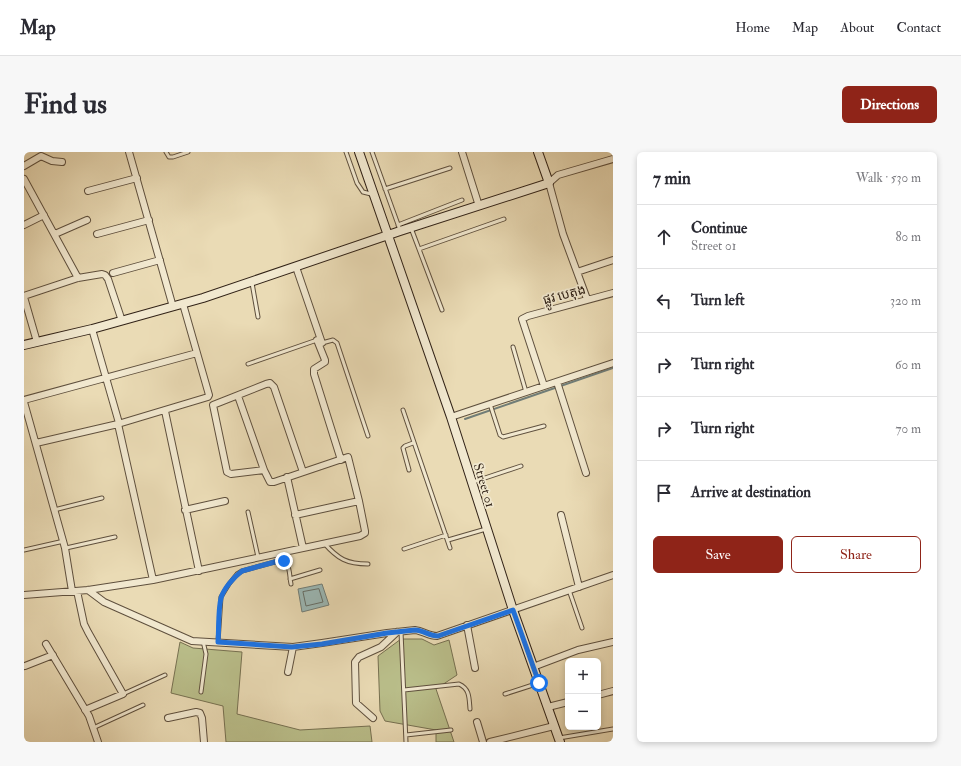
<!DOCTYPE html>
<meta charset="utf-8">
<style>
:root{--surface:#fff;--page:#f7f7f7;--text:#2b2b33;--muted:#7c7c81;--line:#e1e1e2;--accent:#8f2418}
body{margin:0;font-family:"IM FELL Double Pica","Noto Sans Khmer",serif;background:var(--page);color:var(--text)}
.controls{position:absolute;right:12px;bottom:12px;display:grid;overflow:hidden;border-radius:6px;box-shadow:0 2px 6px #0003}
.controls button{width:36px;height:36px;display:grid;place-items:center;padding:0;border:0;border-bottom:1px solid var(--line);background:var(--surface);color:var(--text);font:20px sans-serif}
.stop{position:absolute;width:12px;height:12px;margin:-9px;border:3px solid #1a73e8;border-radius:50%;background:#fff}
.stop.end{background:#1a73e8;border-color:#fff;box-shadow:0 1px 4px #0008}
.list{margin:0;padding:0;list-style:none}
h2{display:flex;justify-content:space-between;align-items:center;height:52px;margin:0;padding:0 16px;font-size:17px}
h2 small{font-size:13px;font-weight:400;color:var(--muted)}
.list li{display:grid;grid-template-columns:26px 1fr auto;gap:12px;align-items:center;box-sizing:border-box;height:64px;padding:0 16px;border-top:1px solid var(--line)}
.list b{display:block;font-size:15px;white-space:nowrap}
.list p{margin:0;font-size:13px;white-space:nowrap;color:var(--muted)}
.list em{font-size:13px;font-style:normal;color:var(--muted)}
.actions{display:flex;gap:8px;padding:12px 16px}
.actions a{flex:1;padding:9px 0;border:1px solid var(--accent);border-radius:6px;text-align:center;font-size:14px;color:var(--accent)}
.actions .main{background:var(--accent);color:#fff}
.icon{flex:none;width:22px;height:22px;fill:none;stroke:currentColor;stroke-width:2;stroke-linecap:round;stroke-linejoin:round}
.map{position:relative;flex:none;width:589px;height:590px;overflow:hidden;border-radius:6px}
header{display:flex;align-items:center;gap:24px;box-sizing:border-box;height:56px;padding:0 20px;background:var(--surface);border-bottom:1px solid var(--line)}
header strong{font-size:19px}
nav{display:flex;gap:22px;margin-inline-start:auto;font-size:14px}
.intro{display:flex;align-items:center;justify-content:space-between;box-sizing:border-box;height:96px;padding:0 24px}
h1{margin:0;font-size:28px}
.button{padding:10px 18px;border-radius:6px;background:var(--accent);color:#fff;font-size:14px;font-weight:700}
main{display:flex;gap:24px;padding:0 24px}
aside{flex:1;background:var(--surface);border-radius:6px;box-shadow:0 2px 6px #0003}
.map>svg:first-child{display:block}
</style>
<header>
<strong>Map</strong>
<nav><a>Home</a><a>Map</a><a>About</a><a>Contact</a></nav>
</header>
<div class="intro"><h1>Find us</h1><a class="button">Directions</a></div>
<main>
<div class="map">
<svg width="589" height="590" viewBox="0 0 589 590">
<rect width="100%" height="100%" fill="#eadbb5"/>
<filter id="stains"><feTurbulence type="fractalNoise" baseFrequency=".005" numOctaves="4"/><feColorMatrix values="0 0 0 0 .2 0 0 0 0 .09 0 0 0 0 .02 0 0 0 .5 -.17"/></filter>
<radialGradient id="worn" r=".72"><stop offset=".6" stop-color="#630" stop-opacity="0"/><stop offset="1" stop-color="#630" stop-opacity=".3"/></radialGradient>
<!-- green -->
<path fill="#babf8b" stroke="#767051" d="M377,487H398L410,493L425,488L433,523L412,537L430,590H412V578L361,569L356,559L354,504Z
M156,490L169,496L218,500L213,562L276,578L346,574L348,590H202L199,554L147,541Z"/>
<!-- water -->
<path fill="#9bb9b7" stroke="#717d77" d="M298,432L305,453L278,460L274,437Z"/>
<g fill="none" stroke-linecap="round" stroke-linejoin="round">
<!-- shore -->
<path stroke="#666e67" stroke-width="1" d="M295,437L299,450L282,454L279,440Z"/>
<!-- stream -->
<path stroke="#717d77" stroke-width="2" d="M441,267L589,216"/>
<!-- lane casing -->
<g stroke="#5f503e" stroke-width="5">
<path id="lane" d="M142,0L145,5H149L164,0
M322,0L333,31L339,40L347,42
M348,0L376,78
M361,37L426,16
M374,73L438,48
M387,76L418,158
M395,97L480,67
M228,131L234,165
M298,191L309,188L313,191L344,284
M489,195L502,240
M224,212L293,188
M466,252L476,283L479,285L520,274
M379,258L426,396
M385,318L379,296L381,294L389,291
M449,330L497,314
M30,358L78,346
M224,360L234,405
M424,388L462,377
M300,391C314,407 323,412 344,412
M42,396L91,385
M380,397L422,383
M0,398L40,389
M266,427L296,418
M545,438L558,476
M377,480L382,590
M194,490L197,445L205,432L213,422L218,419L258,408C267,413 265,423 267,432
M380,538L435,532C446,537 445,546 446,557
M177,540L182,502L179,489
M99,542L141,523
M481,542L515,531
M69,576L119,553
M382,583L427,578
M535,586L589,577"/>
</g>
<!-- street casing -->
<g stroke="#5f503e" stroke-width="8">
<path id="street" d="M105,0L149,155
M438,0L455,54
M0,14L17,4L28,9L38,10
M0,27L54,126
M64,39L113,26
M0,73L20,63
M31,82L63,68
M73,82L125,68
M272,115L298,191
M553,120L589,108
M89,121L136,108
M0,144L54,126L78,122L81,123L84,127L98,169
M0,145L13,190
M563,147L539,82L525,31L534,23L589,7
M68,177L95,271
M293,188L301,208V210L290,217V222L317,308
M533,230L562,321
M520,234L498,167L504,164L589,141
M214,244L240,318L207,322L203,320L189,253L242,232L246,231L250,235L279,320
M0,248L173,201
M0,250L41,396L48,439
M141,259L175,419
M427,265L589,211
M94,272L129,428
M12,291L94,272L184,245L185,243L159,152
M240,318L246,330H250L324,305L335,349L271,363
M263,325L279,396
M161,358L201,349
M537,363L555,435
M64,438L80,450L168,489L269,495L298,491L363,481L391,478C399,479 405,484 413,484L589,423
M53,439L60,472L64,480L99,542L61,558
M0,443L64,438L129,428L336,384L341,381V379L335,349
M443,473L451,516
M22,492L65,564L74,590
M1,514L29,503
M509,515L554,498L589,490
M264,520L269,495
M574,543L589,539
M524,555L544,550
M144,566L172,560L176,561L178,566L180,590
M349,566L332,551L331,510L335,505L357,495L373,480
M453,570L459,590
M466,590L530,574"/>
</g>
<!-- secondary casing -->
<g stroke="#312217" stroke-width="10">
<path id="secondary" d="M335,0L427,265L489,458L536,590
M0,193L68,177L179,146L376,79L525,31L514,0"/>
</g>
<!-- lane -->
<use href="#lane" stroke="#f1e8cf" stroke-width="3"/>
<!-- street -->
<use href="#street" stroke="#f1e8cf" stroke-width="6"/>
<!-- secondary -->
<use href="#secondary" stroke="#f1e8cf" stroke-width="8"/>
</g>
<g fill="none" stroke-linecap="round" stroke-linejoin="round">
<!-- route -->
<path stroke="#1a73e8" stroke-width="5" d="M260,409L258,408L218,419C210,425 200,436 197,446C194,458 195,477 194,490L268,495L298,492L363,481L391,478C399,478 405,484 414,484L489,458L515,531"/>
</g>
<g text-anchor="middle" stroke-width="3.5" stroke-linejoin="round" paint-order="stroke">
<!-- street labels -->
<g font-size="13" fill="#312217" stroke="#f1e8cf">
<text transform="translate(540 142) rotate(-15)" y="5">ផ្លូវ បេតុង</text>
<text transform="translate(461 333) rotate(73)" y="5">Street 01</text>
</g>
</g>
<rect width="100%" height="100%" filter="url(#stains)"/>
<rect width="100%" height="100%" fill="url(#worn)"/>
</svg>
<div class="controls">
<button>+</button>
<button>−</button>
</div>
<div class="stop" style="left:515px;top:531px"></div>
<div class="stop end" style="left:260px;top:409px"></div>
</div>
<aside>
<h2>7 min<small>Walk · 530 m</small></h2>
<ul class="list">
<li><svg class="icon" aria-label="ahead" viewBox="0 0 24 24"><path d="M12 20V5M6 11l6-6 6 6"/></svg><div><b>Continue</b><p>Street 01</p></div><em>80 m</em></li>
<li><svg class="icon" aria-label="left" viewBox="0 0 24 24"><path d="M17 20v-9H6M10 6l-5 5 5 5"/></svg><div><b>Turn left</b></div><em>320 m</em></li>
<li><svg class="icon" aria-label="right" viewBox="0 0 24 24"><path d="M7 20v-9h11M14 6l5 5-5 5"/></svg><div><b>Turn right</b></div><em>60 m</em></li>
<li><svg class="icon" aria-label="right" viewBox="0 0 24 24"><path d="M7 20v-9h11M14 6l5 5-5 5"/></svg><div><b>Turn right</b></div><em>70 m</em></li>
<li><svg class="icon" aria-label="arrive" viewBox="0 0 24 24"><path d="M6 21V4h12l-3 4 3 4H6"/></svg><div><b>Arrive at destination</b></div></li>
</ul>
<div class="actions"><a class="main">Save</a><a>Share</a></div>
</aside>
</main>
